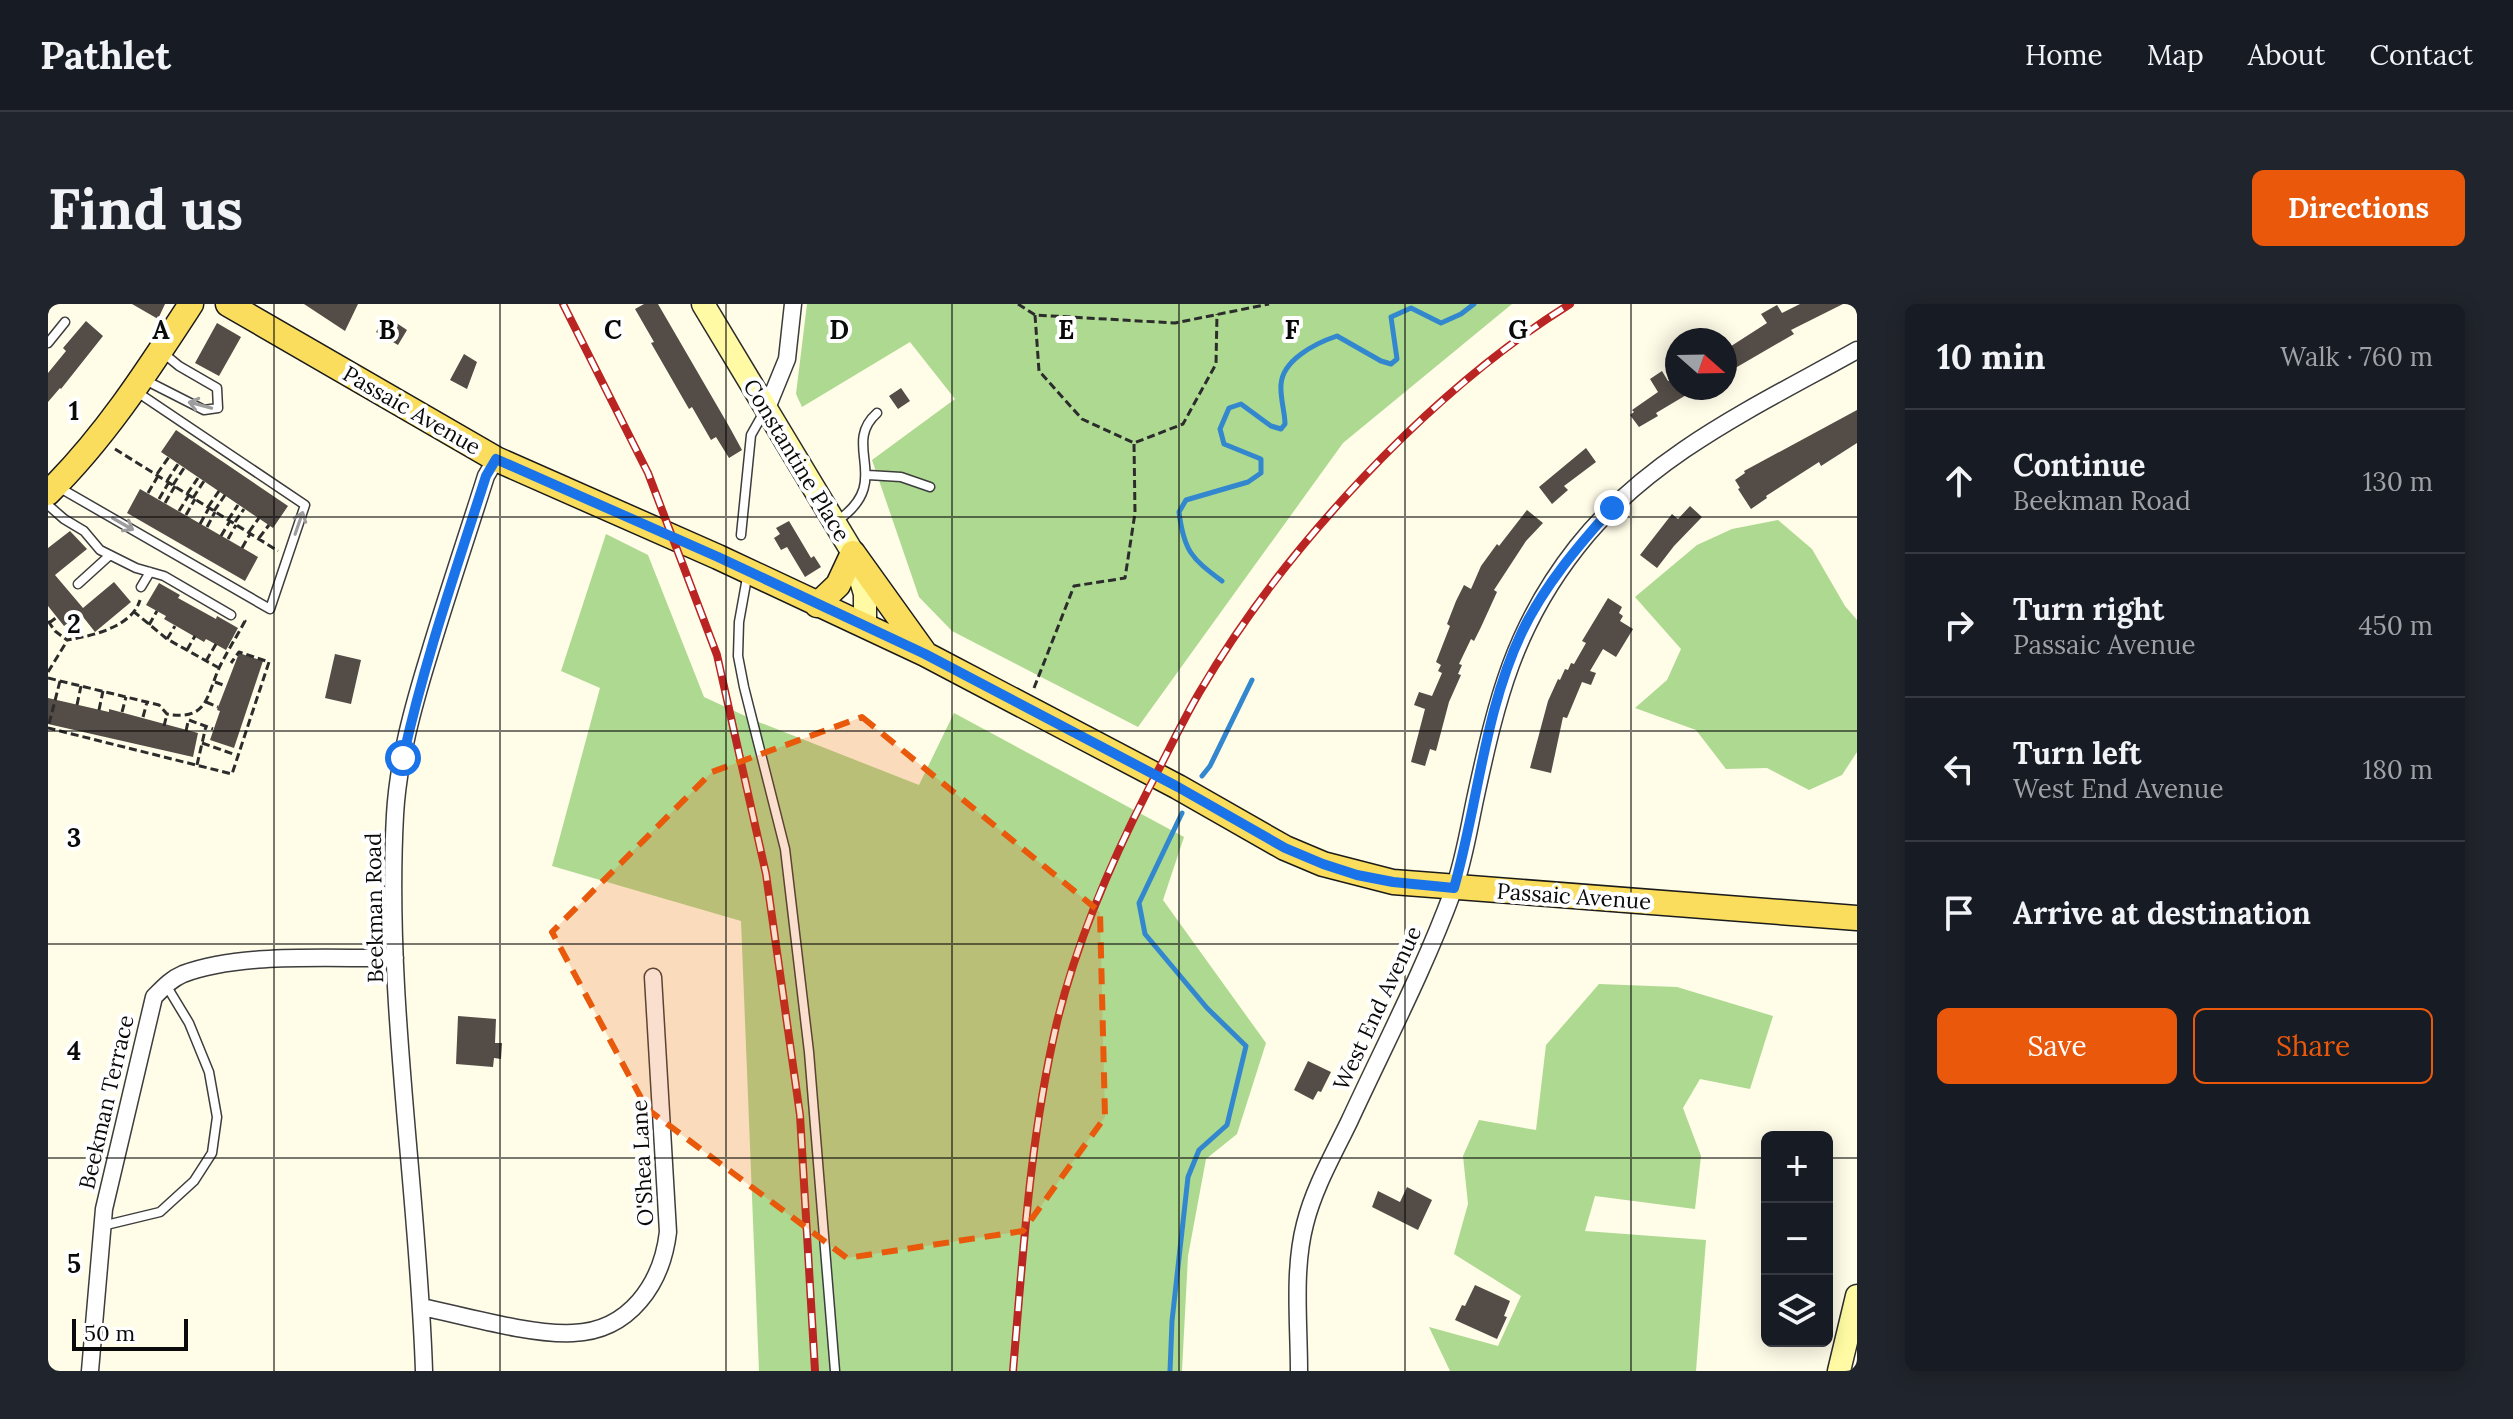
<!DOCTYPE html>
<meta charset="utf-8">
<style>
:root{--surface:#171b24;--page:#20242c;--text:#f1f3f6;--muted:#9ea1a6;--line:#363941;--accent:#ea580c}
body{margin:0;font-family:Lora,serif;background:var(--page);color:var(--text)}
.controls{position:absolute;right:24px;bottom:24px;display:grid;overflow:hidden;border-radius:12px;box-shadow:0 4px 20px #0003}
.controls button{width:72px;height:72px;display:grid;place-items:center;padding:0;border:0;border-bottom:2px solid var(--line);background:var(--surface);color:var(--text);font:40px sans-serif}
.compass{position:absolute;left:1617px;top:24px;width:72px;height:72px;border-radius:50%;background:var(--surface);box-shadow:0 4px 20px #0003;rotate:110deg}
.scale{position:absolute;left:24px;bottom:20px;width:116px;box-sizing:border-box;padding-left:8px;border:4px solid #0a0a0a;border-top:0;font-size:22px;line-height:28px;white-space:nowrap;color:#0a0a0a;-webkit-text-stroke:6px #fff;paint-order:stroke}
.stop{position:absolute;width:24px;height:24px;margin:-18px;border:6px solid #1a73e8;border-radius:50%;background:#fff}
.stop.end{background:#1a73e8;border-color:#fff;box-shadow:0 2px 8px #0008}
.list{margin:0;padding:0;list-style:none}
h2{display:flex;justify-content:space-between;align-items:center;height:104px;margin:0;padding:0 32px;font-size:34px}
h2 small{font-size:26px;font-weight:400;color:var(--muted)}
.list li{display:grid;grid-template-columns:52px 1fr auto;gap:24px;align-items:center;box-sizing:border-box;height:144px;padding:0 32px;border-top:2px solid var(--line)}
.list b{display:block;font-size:30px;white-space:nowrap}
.list p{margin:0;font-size:26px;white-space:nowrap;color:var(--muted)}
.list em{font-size:26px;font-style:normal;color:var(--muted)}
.actions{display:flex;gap:16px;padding:24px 32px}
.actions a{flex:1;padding:18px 0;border:2px solid var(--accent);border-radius:12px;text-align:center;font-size:28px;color:var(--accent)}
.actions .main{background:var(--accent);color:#fff}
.icon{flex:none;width:44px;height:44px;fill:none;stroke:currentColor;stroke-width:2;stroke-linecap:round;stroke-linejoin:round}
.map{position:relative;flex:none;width:1809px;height:1067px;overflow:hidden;border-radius:12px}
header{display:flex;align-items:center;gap:48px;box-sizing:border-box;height:112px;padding:0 40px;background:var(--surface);border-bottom:2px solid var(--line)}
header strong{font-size:38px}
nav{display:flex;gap:44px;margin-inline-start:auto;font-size:28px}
.intro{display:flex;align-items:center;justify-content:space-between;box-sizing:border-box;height:192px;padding:0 48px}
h1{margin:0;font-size:56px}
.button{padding:20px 36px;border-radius:12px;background:var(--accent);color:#fff;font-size:28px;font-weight:700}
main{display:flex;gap:48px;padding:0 48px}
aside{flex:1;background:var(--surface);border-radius:12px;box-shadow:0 4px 20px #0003}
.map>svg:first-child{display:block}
</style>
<header>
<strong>Pathlet</strong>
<nav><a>Home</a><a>Map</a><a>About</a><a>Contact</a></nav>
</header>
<div class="intro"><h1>Find us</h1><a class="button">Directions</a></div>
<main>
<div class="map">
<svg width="1809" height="1067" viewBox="0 0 1809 1067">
<rect width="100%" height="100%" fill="#fffce8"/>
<!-- forest -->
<path fill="#aed991" d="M759,0H1464L1295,139L1090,423L904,327L871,293L824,156L907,95L862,38L754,103L748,90Z
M1730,216L1764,245L1797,302L1809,316V448L1794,471L1761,486L1719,464L1678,465L1648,426L1587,404L1619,376L1633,345L1587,293L1649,241L1684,225Z
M558,230L600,251L656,393L708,417L871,481L906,409L1136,533L1115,596L1218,739L1189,830L1158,855L1140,952L1134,1067H711L693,617L504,562L552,384L513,367Z
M1551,680L1629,683L1725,712L1702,785L1652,775L1635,804L1653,852L1647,905L1547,892L1537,927L1658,936L1648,1067H1402L1381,1023L1450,1042L1473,992L1406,950L1420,900L1415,852L1431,816L1488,826L1498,741Z"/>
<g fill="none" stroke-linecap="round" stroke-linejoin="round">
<!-- stream -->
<path stroke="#3387ce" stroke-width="5" d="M1174,277C1143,254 1136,247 1131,208L1138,196L1200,178L1213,169V155L1176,140L1172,125L1181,104L1193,100L1223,122L1233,125L1237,120C1237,108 1232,94 1233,81C1234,56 1268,39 1289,32L1333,57L1343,60L1349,55L1343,13L1363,4L1393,19L1413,10L1426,0
M1154,472L1162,462L1204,376
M1122,1067L1124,1017L1140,873L1151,846L1179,821L1198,742L1159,704L1097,630L1091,599L1134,509"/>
</g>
<!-- building -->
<path fill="#534c47" d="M84,0H117L110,15Z
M256,0H310L297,27Z
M596,0H610L682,124L694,146L681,154L668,133L663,136L644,103L641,105L603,39L606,38L587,5Z
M1752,0H1795L1743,26L1746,30L1677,70V46L1719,19L1713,10L1729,1L1734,9Z
M338,12L359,26L350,41L328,28Z
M38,17L55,32L13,85L12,84L0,98V69L18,47L15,44Z
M169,19L193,33L171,72L147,59Z
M416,50L429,58L419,85L402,76Z
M1614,67L1620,77L1629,72V84H1650L1608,109L1610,112L1591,123L1582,111L1586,108L1584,106L1610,88L1602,75Z
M853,84L862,97L850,105L841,92Z
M1809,106V139L1773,162L1771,158L1718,192L1719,194L1703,205L1690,185L1692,184L1687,176L1697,169L1696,167Z
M128,126L240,202L225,224L113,148Z
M1538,144L1548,158L1516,182L1520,186L1504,200L1491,183Z
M92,185L210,253L197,277L79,209Z
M1642,202L1654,213L1626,242L1609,264L1592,251L1624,210L1630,215Z
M1479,206L1495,219L1478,237L1446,286L1449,288L1433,323L1426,337L1423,335L1411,360L1414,361L1410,370L1413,371L1401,398L1388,447L1382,445L1377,462L1363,458L1377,405L1366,401L1371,388L1384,392L1394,369L1390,367L1393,361L1388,358L1402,322L1399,320L1408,297L1416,281L1423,285L1433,262L1449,240L1451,242Z
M741,217L763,254L766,252L773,263L757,273L739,243L733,246L726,234L732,230L728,224Z
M22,227L39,245L7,271L35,304L66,278L83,298L47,328L32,309L16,322L0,302V244Z
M111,279L132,291L130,294L168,315L169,312L190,324L178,346L158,335L156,338L116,315L118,312L98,301Z
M1560,294L1574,303L1571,309L1575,312L1572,317L1585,325L1568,353L1555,345L1542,367L1548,369L1543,381L1534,378L1519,414L1515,413L1503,469L1482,464L1500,397L1510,375L1512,376L1517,365L1520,366L1523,359L1526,360L1538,339L1534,337Z
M191,349L215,357L186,444L162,436L172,407L169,406Z
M287,350L313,356L303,400L277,394Z
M0,394L61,408V405L150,429L145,453L0,420Z
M410,712L448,715L447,739H454L453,755L446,754L445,763L408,760Z
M1260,757L1283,768L1273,788L1270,787L1265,796L1246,786Z
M1359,883L1384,896L1370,926L1324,903L1330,887L1352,898Z
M1427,981L1462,997L1456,1012L1459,1013L1449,1035L1407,1016L1414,1001L1417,1002Z"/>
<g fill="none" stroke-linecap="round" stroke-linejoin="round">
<!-- lane casing -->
<g stroke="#3d3d3d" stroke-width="11">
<path id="lane" d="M0,39L17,18
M97,76L156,106L170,104L169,84L131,62L114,48
M820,171L853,173L882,183
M12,184L222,305L257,201L89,88
M0,201L16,215L36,227L52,246L88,264L116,272L183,311
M789,217C847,177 792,142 829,109
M693,231L703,131L716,108
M700,268L691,318L690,352L696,383L737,545L761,748L787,1067
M30,280L62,251
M93,283L102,268
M54,922L112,908L146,877L164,849L169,813L161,768L141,719L118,681"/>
</g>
<!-- street casing -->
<g stroke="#3d3d3d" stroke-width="19">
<path id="street" d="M719,104L739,55L745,0
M374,1003C417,1012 482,1031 525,1029C582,1027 614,979 620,928L605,673
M42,1067L56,905L106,693C115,684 123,675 135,670C194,648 284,655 347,654
M376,1067C370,883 337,694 347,511C350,457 365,403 381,351C399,291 419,232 438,172L448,155
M1251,1067C1251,1019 1245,966 1257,920C1266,884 1285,851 1301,818C1336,742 1376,666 1405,587C1416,557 1421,523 1428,491C1449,395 1466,323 1529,243C1601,151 1709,102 1809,46"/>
</g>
<!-- secondary casing -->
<g stroke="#2c2c2c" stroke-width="25">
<path id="secondary" d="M655,0L805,249L817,290V322
M1791,1067L1809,992"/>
</g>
<!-- primary casing -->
<g stroke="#1b1b1b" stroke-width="27">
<path id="primary" d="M180,0L448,155L670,253L877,350L1130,483L1237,544L1275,560L1345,578L1809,614
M0,189C57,133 100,66 143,0
M805,249L876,348
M769,301L790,281L805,249"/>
</g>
<!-- path -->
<path stroke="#2c2c2c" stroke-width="3" stroke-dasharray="8 4" stroke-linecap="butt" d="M970,0L987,11L1127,19L1221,0
M987,11L991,67L1034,115L1086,139L1135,120L1168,60L1169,10
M67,145L230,247
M109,170L121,153
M119,177L130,160
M125,181L136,164
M100,189L110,172
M139,190L150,174
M145,194L156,177
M111,195L121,178
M117,199L127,182
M160,203L171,187
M131,207L141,191
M166,207L177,191
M138,211L147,195
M180,216L190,201
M187,218L196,205
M152,220L161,204
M159,223L167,208
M201,228L211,214
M173,232L182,217
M211,234L221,221
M180,235L188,221
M194,244L202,230
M85,307L119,335L171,364
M0,317L7,327L19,336C44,332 84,323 92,296
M1,319L9,313
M101,321L109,307
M119,335L127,322
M139,346L147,332
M158,357L168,340
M0,368L19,337
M0,374L111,401L119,410C161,418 159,389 172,362C180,346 189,332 197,317L194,315
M12,377L0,424L184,470L221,358L191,348L183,359
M167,378L178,382
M986,384L1026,282L1077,274L1087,209L1086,139
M158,398L170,403
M29,401L33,382
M51,406L55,387
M74,408L78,393
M95,413L99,398
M141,416L165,425
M116,422L119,410
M138,427L140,418
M154,439L188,451
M149,461L158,422"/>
<!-- lane -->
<use href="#lane" stroke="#fff" stroke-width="8"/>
<!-- street -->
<use href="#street" stroke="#fff" stroke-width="16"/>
<!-- secondary -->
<use href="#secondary" stroke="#fffaa3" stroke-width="22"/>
<!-- primary -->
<use href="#primary" stroke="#fadd5d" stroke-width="24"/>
<!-- rail casing -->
<g stroke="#ba2422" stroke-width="8">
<path id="rail" d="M515,0L600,169L669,351L718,570L752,811L767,1067
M965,1067C975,949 982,833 1009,718C1029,636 1063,558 1101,484C1118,452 1133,420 1151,389C1235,245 1381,88 1522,0"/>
</g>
<!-- rail -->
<use href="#rail" stroke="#fff" stroke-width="5" stroke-dasharray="15" stroke-linecap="butt"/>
</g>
<!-- one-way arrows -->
<defs><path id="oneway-shaft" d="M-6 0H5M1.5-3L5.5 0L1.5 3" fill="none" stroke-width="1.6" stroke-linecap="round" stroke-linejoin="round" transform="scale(2)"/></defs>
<g stroke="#9d9d9d">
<use href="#oneway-shaft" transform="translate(152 101) rotate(-165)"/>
<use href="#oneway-shaft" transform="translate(251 219) rotate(-71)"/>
<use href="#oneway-shaft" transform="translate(75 220) rotate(30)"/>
</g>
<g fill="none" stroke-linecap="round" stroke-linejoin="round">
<!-- route -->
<path stroke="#1a73e8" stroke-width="10" d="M355,454C376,358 408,266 438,172L448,155L670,253L877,350L1130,483L1237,544L1275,560L1309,571L1345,578L1406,584C1430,500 1436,408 1474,328C1496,282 1530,242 1564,204"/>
</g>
<!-- marked area -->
<path fill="#e8590c" fill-opacity="0.2" stroke="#e8590c" stroke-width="6" stroke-dasharray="16 10" stroke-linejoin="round" d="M814,413L1052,608L1057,813L975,927L799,954L599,805L504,628L664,468Z"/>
<!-- grid -->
<path fill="none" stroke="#0a0a0a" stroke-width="2" stroke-opacity="0.55" d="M226,0V1067M452,0V1067M678,0V1067M904,0V1067M1131,0V1067M1357,0V1067M1583,0V1067M0,213H1809M0,427H1809M0,640H1809M0,854H1719M1779,854H1809"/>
<g text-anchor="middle" stroke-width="8" stroke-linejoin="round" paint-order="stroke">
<!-- street labels -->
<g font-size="22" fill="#0a0a0a" stroke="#fff">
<text transform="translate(364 106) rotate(30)" y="8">Passaic Avenue</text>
<text transform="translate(749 156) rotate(59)" y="8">Constantine Place</text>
<text transform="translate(1526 592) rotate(4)" y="8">Passaic Avenue</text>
<text transform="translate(326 604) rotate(-91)" y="8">Beekman Road</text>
<text transform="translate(1329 704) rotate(-65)" y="8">West End Avenue</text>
<text transform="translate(58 798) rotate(-77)" y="8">Beekman Terrace</text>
<text transform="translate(594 859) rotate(-93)" y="8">O'Shea Lane</text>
</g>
</g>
<g font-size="26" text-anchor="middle" font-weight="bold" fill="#0a0a0a" stroke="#fff" stroke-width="8" stroke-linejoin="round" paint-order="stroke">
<text x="113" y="35">A</text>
<text x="339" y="35">B</text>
<text x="565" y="35">C</text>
<text x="791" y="35">D</text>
<text x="1018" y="35">E</text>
<text x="1244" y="35">F</text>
<text x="1470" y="35">G</text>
<text x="26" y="116">1</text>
<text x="26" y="329">2</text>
<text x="26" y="543">3</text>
<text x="26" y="756">4</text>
<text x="26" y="969">5</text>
</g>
</svg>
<div class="controls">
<button>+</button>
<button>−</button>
<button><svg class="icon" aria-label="layers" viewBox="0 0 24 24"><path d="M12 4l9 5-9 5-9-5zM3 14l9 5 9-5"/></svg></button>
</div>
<svg class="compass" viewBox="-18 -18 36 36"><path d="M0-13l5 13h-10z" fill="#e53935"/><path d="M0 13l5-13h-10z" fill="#9ea1a6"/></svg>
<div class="scale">50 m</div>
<div class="stop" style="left:355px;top:454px"></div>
<div class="stop end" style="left:1564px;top:204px"></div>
</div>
<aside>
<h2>10 min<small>Walk · 760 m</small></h2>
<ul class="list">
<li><svg class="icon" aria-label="ahead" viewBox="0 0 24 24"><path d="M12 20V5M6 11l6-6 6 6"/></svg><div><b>Continue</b><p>Beekman Road</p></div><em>130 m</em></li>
<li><svg class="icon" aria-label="right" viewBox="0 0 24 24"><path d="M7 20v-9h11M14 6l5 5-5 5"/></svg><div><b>Turn right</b><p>Passaic Avenue</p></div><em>450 m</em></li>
<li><svg class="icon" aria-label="left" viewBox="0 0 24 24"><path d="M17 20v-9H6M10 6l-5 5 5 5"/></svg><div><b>Turn left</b><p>West End Avenue</p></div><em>180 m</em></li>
<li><svg class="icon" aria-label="arrive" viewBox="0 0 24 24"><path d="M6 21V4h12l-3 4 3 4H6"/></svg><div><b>Arrive at destination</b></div></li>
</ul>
<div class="actions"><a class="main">Save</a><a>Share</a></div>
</aside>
</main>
